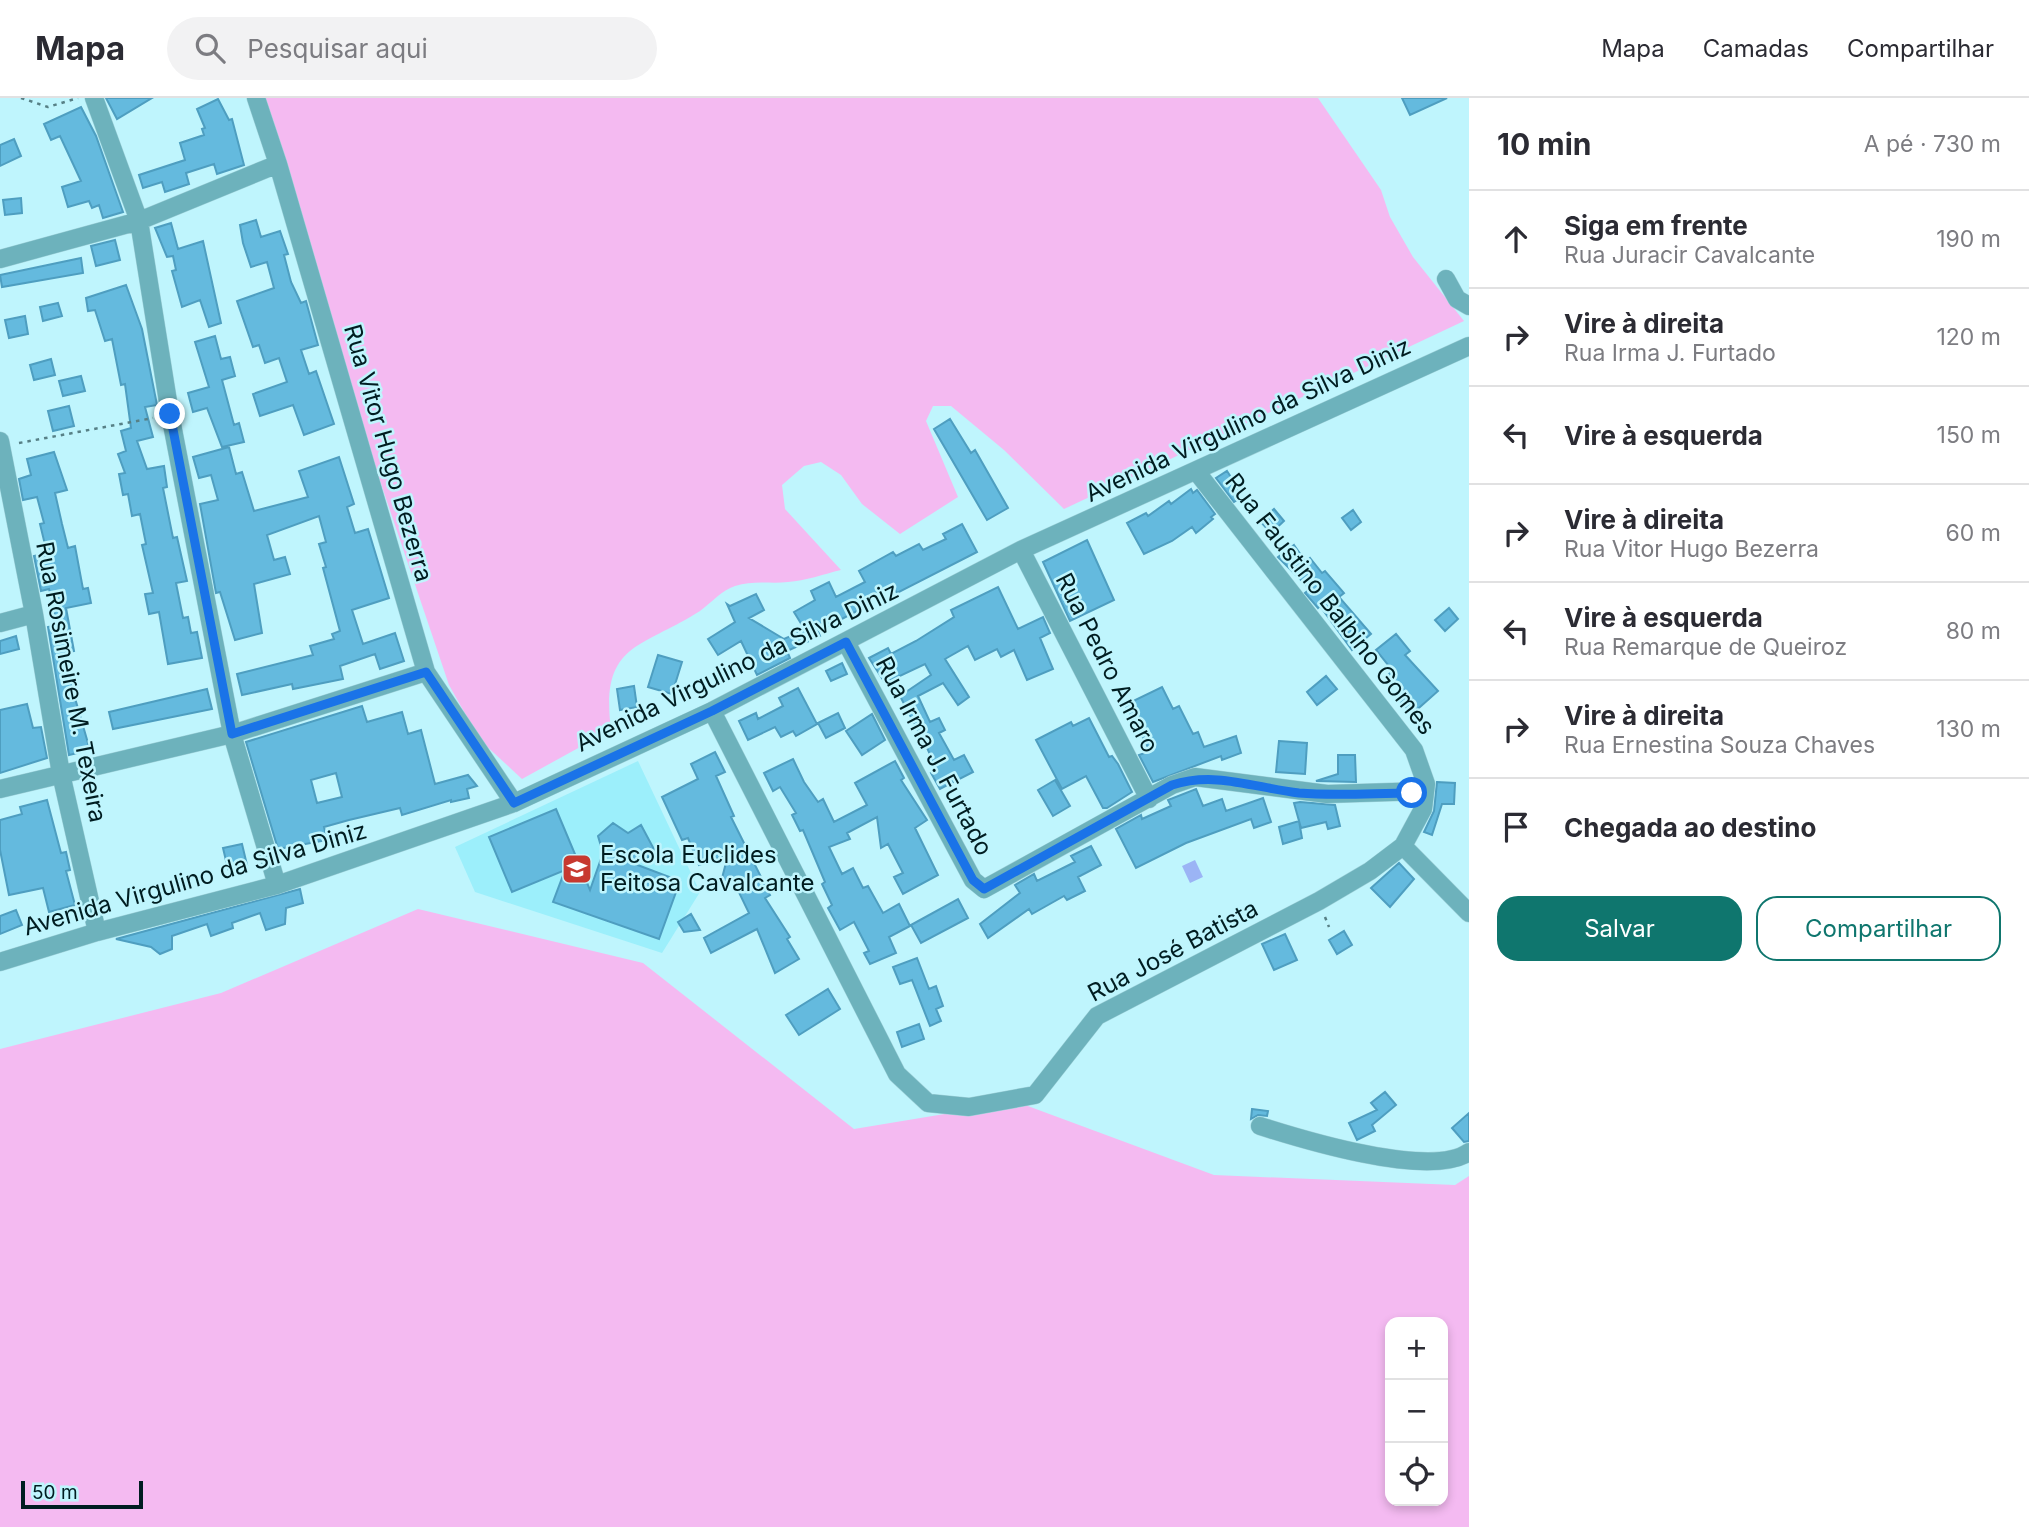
<!DOCTYPE html>
<html lang="pt">
<meta charset="utf-8">
<style>
:root{--surface:#fff;--page:#f2f2f3;--text:#2b2b33;--muted:#7c7c81;--line:#e1e1e2;--accent:#0f766e}
body{margin:0;font-family:Inter,sans-serif;background:var(--page);color:var(--text)}
.controls{position:absolute;right:21px;bottom:21px;display:grid;overflow:hidden;border-radius:14px;box-shadow:0 4px 10px #0003}
.controls button{width:63px;height:63px;display:grid;place-items:center;padding:0;border:0;border-bottom:2px solid var(--line);background:var(--surface);color:var(--text);font:35px sans-serif}
.scale{position:absolute;left:21px;bottom:18px;width:122px;box-sizing:border-box;padding-left:7px;border:4px solid #001d21;border-top:0;font-size:19px;line-height:24px;white-space:nowrap;color:#001d21;-webkit-text-stroke:5px #bff5fd;paint-order:stroke}
.stop{position:absolute;width:21px;height:21px;margin:-16px;border:5px solid #1a73e8;border-radius:50%;background:#fff}
.stop.end{background:#1a73e8;border-color:#fff;box-shadow:0 2px 7px #0008}
.list{margin:0;padding:0;list-style:none}
h2{display:flex;justify-content:space-between;align-items:center;height:91px;margin:0;padding:0 28px;font-size:30px}
h2 small{font-size:23px;font-weight:400;color:var(--muted)}
.list li{display:grid;grid-template-columns:46px 1fr auto;gap:21px;align-items:center;box-sizing:border-box;height:98px;padding:0 28px;border-top:2px solid var(--line)}
.list b{display:block;font-size:26px;white-space:nowrap}
.list p{margin:0;font-size:23px;white-space:nowrap;color:var(--muted)}
.list em{font-size:23px;font-style:normal;color:var(--muted)}
.actions{display:flex;gap:14px;padding:21px 28px}
.actions a{flex:1;padding:16px 0;border:2px solid var(--accent);border-radius:21px;text-align:center;font-size:24px;color:var(--accent)}
.actions .main{background:var(--accent);color:#fff}
.icon{flex:none;width:38px;height:38px;fill:none;stroke:currentColor;stroke-width:2;stroke-linecap:round;stroke-linejoin:round}
.map{position:relative;flex:none;width:1469px;height:1429px;overflow:hidden}
header{display:flex;align-items:center;gap:42px;box-sizing:border-box;height:98px;padding:0 35px;background:var(--surface);border-bottom:2px solid var(--line)}
header strong{font-size:33px}
nav{display:flex;gap:38px;margin-inline-start:auto;font-size:24px}
.search{width:490px;height:63px;background:var(--page);display:flex;align-items:center;gap:18px;box-sizing:border-box;padding:0 24px;border-radius:38px;color:var(--muted);font-size:26px}
main{display:flex}
aside{flex:1;background:var(--surface)}
.map>svg:first-child{display:block}
</style>
<header>
<strong>Mapa</strong>
<div class="search"><svg class="icon" aria-label="search" viewBox="0 0 24 24"><circle cx="10" cy="10" r="6"/><path d="M15 15l6 6"/></svg>Pesquisar aqui</div>
<nav><a>Mapa</a><a>Camadas</a><a>Compartilhar</a></nav>
</header>
<main>
<div class="map">
<svg width="1469" height="1429" viewBox="0 0 1469 1429">
<rect width="100%" height="100%" fill="#bff5fd"/>
<!-- built -->
<path fill="#9ceffb" d="M638,663L700,794L662,855L475,794L455,749Z"/>
<!-- green -->
<path fill="#f4baf1" fill-rule="evenodd" d="M263,0H1318L1381,92L1390,119L1413,159L1464,223L1064,411L1004,352L951,308H933L926,323L958,399L900,436L862,406L841,377L821,364L804,368L782,387L785,411L841,472C824,476 805,483 788,484C770,486 753,482 735,488C722,492 711,505 700,513C640,551 600,545 611,632L522,681L480,642L449,587L349,291Z
M418,811L643,865L854,1031L1017,1004L1214,1077L1455,1087L1469,1078V1429H0V951L221,895ZM1390,1224H1443V1403H1390Z"/>
<!-- water -->
<path fill="#9bb4f5" d="M1195,762L1203,779L1190,785L1182,768Z"/>
<!-- building -->
<path fill="#64bade" stroke="#4e9ec0" stroke-width="2" fill-rule="evenodd" d="M106,0H152L117,21Z
M1402,0H1447L1410,17Z
M218,1L229,22L232,21L244,67L217,76L214,66L186,75L189,86L165,94L162,84L143,90L139,77L185,62L180,45L204,37L202,31L205,30L197,11Z
M81,9L96,38L123,114L103,120L99,107L92,110L89,103L68,109L62,89L81,83L60,38L51,42L44,26Z
M14,41L21,58L0,68V47Z
M21,100L22,115L5,117L3,102Z
M256,122L261,139L280,133L288,156L284,157L291,184L301,205L306,203L318,247L301,252L309,276L316,273L334,326L304,337L293,307L260,318L253,296L287,284L279,260L265,265L259,247L253,249L237,203L274,190L267,164L251,169L243,145L240,127Z
M171,125L178,151L203,143L221,225L209,229L200,202L182,209L172,173L176,172L173,158L167,159L155,130Z
M115,142L120,162L96,168L91,148Z
M81,160L83,175L2,189L0,177Z
M126,187L142,231L157,307L145,309L153,339L137,343L147,371L164,368L167,389L163,390L173,440L177,439L187,483L176,485L183,520L188,519L191,535L197,534L202,560L168,566L159,514L149,516L145,496L153,495L142,447L146,446L140,416L132,418L128,396L123,397L119,376L125,375L118,356L126,353L121,333L131,330L125,286L121,287L112,241L105,243L95,212L88,213L86,200Z
M58,205L62,218L43,223L40,209Z
M25,218L28,236L9,240L5,222Z
M215,238L221,261L230,259L235,278L222,282L234,327L239,325L244,344L222,349L207,310L193,314L188,295L209,289L195,244Z
M51,261L55,277L34,282L30,267Z
M81,278L85,293L63,298L59,283Z
M69,308L74,328L53,333L48,313Z
M950,321L971,355L975,352L1008,410L987,422L934,331Z
M229,349L236,376L242,374L254,413L308,399L299,373L339,359L354,406L347,409L355,435L368,431L389,500L352,512L363,546L395,535L404,563L380,571L375,556L340,568L343,581L293,591L292,586L242,597L237,576L313,557L310,548L334,541L332,536L340,533L323,470L326,469L319,446L326,444L319,418L267,437L274,462L285,459L290,476L254,486L262,535L235,542L220,494L216,495L200,406L218,402L211,377L199,380L193,359Z
M54,354L67,392L55,395L62,426L68,450L75,448L83,491L88,490L91,505L66,510L74,553L65,555L66,569L90,652L69,657L48,529L57,527L49,491L41,493L34,458L47,455L40,426L44,425L37,399L23,402L19,381L31,377L27,361Z
M1227,373L1240,393L1234,397L1237,402L1234,404L1216,380Z
M1191,391L1193,395L1197,392L1215,416L1211,419L1213,421L1196,435L1192,429L1172,443L1144,456L1127,425L1146,415L1148,418L1169,403L1171,406Z
M1274,411L1284,423L1271,435L1260,423Z
M1353,412L1361,424L1351,432L1342,420Z
M962,426L977,454L897,495L892,487L864,502L867,508L828,528L826,523L816,529L820,538L787,553L790,560L757,577L741,543L718,557L708,541L735,524L727,506L730,508L756,496L764,512L749,520L784,541L805,532L794,514L815,502L811,493L829,484L836,499L865,484L859,473L893,454L896,458L919,446L923,452L946,441L943,436Z
M1087,442L1114,502L1070,523L1043,464Z
M1294,447L1306,464L1310,460L1322,475L1325,473L1344,495L1339,499L1371,536L1352,552L1320,508L1318,510L1305,495L1310,491L1278,459Z
M998,489L1018,531L1043,519L1050,535L1040,540L1053,571L1027,582L1014,552L1001,559L997,551L975,562L968,548L945,561L969,599L958,607L943,585L918,598L930,624L939,620L945,632L939,635L954,662L964,657L973,674L940,691L931,675L937,672L928,652L900,598L931,577L925,566L885,585L869,560L888,550L891,556L916,543L954,519L951,512Z
M1449,510L1458,521L1445,533L1435,522Z
M1396,536L1410,553L1405,557L1438,593L1412,616L1401,604L1408,597L1389,576L1393,573L1376,552Z
M16,538L19,551L0,556V543Z
M658,557L682,564L672,596L648,589Z
M842,565L847,576L831,583L826,573Z
M1326,578L1337,591L1317,607L1307,594Z
M634,588L637,609L620,612L617,591Z
M1162,589L1173,611L1179,608L1193,636L1198,634L1204,649L1236,638L1241,655L1222,662L1221,658L1153,684L1139,657L1150,653L1125,607Z
M798,590L817,626L796,638L793,633L781,639L775,629L748,642L739,623L756,615L758,621L783,608L779,600Z
M207,591L212,611L113,631L109,614Z
M27,606L33,630L41,629L47,660L0,675V612Z
M362,608L367,624L402,614L408,636L421,632L435,686L468,677L477,688L467,691L469,700L451,704V702L402,717L400,710L349,722L324,729L327,742L278,751L246,644ZM336,675L342,699L317,705L311,682Z
M838,615L845,630L826,640L818,625Z
M872,616L885,642L862,657L846,633Z
M1089,620L1109,659L1112,658L1118,666L1132,694L1107,710H1103L1086,678L1062,691L1036,642L1071,624L1073,628Z
M1279,643L1307,645L1305,676L1276,674Z
M715,654L725,674L716,678L734,718L731,719L770,797L765,800L790,839L787,841L799,861L775,875L757,831L711,855L704,840L749,815L733,782L721,784L728,757L699,767L688,740L682,742L662,699L698,681L691,666Z
M1338,657H1355L1356,684L1316,683L1338,676Z
M793,661L804,684L818,704L823,701L834,724L867,707L855,685L895,663L904,680L901,682L927,722L915,730L938,777L903,796L894,779L903,775L888,746L881,750L877,719L847,735L850,741L829,749L842,776L853,770L863,790L868,788L883,815L899,806L910,828L889,839L896,855L870,866L864,855L869,853L854,824L840,832L828,810L832,807L822,786L825,784L803,732L800,733L792,717L796,715L780,689L773,693L764,675Z
M1055,682L1070,708L1053,718L1038,692Z
M1437,684L1455,685L1454,706H1442L1432,737L1424,734L1434,713Z
M1196,691L1203,708L1222,701L1226,713L1263,700L1271,724L1254,730L1251,721L1186,745L1136,770L1116,731L1141,717L1142,721L1171,708L1168,702Z
M47,702L61,755L66,754L70,772L66,773L75,807L49,814L43,790L9,797L0,752V722L22,716L20,709Z
M1300,704L1335,707L1340,728L1328,731L1326,724L1301,730L1294,705Z
M556,711L590,792L603,755L598,738L613,725L628,735L641,727L656,755L635,766L680,783L659,841L553,804L565,772L512,794L489,739Z
M1299,723L1302,740L1283,746L1279,729Z
M242,746L247,767L228,771L223,750Z
M1091,748L1101,767L1078,779L1085,793L1067,802L1064,798L1032,816L1029,811L988,840L980,826L1020,795L1015,787L1034,776L1037,783L1075,764L1071,758Z
M1399,765L1414,781L1390,809L1371,790Z
M300,791L303,805L286,810L285,826L266,832L260,815L232,825L233,830L211,838L207,826L172,838V851L160,856L151,849L116,841Z
M958,801L968,820L921,845L911,827Z
M16,812L22,827L0,836V818Z
M691,816L700,832L684,834L678,824Z
M1344,833L1352,847L1337,856L1329,842Z
M1285,836L1297,862L1274,872L1262,846Z
M917,860L929,891L936,888L943,908L936,911L941,923L930,928L912,882L900,886L893,869Z
M828,891L840,911L799,937L786,917Z
M919,926L924,941L902,949L897,934Z
M1385,994L1396,1007L1372,1027L1375,1033L1357,1042L1349,1025L1377,1012L1371,1005Z
M1252,1011L1268,1013L1267,1018L1258,1017L1251,1021Z
M1469,1015V1043L1464,1044L1452,1030Z"/>
<g fill="none" stroke-linecap="round" stroke-linejoin="round">
<!-- minor casing -->
<g stroke="#a0d2da" stroke-width="19">
<path id="minor" d="M94,0L139,123L170,316L232,636L277,787
M256,0L278,66L426,574L514,705
M0,161L139,123L278,66
M1446,181L1457,201L1469,208
M0,343L34,516L61,676L97,834
M1021,452L1149,701
M0,525L34,516
M846,544L973,782L984,791L1172,687L1195,679L1327,696L1425,693
M712,613L897,976L928,1005L969,1009L1035,997L1097,918L1319,803L1370,773L1403,748L1423,711L1426,686L1414,652L1196,373
M0,691L232,636L426,574
M1403,748L1469,815
M0,864L97,834L277,787L514,705L712,613L1021,452L1469,248
M1260,1028C1304,1042 1431,1081 1469,1054"/>
</g>
<!-- path -->
<path stroke="#578086" stroke-width="2.5" stroke-dasharray="3.5 5" stroke-linecap="butt" d="M21,0L48,9L78,0
M19,345L153,320
M1325,819L1329,829"/>
<!-- minor -->
<use href="#minor" stroke="#6db2bc" stroke-width="18"/>
</g>
<g fill="none" stroke-linecap="round" stroke-linejoin="round">
<!-- route -->
<path stroke="#1a73e8" stroke-width="9" d="M170,316L232,636L426,574L514,705L712,613L846,544L973,782L984,791L1172,687C1216,673 1255,690 1299,695C1337,698 1375,695 1412,695"/>
</g>
<!-- icons -->
<defs>
<g id="school-square" transform="scale(1.575)"><rect x="-9" y="-9" width="18" height="18" rx="4" fill="#c73930" stroke="#bff5fd"/><path d="M0-5L7-2L0 1L-7-2ZM-4 1L0 2.5L4 1V4Q0 6-4 4Z" fill="#fff"/></g>
</defs>
<g fill-rule="evenodd">
<use href="#school-square" x="577" y="771"/>
</g>
<g text-anchor="middle" stroke-width="5" stroke-linejoin="round" paint-order="stroke">
<!-- street labels -->
<g font-size="24" fill="#001d21" stroke="#bff5fd">
<text transform="translate(1248 322) rotate(-25)" y="8">Avenida Virgulino da Silva Diniz</text>
<text transform="translate(388 355) rotate(74)" y="8">Rua Vitor Hugo Bezerra</text>
<text transform="translate(1330 506) rotate(52)" y="8">Rua Faustino Balbino Gomes</text>
<text transform="translate(1107 565) rotate(63)" y="8">Rua Pedro Amaro</text>
<text transform="translate(737 569) rotate(-26)" y="8">Avenida Virgulino da Silva Diniz</text>
<text transform="translate(71 584) rotate(79)" y="8">Rua Rosimeire M. Texeira</text>
<text transform="translate(934 658) rotate(62)" y="8">Rua Irma J. Furtado</text>
<text transform="translate(195 781) rotate(-16)" y="8">Avenida Virgulino da Silva Diniz</text>
<text transform="translate(1173 853) rotate(-28)" y="8">Rua José Batista</text>
</g>
<!-- poi labels -->
<g font-size="24" fill="#001d21" stroke="#bff5fd" text-anchor="start">
<text x="600" y="765">Escola Euclides<tspan x="600" dy="28">Feitosa Cavalcante</tspan></text>
</g>
</g>
</svg>
<div class="controls">
<button>+</button>
<button>−</button>
<button><svg class="icon" aria-label="locate" viewBox="0 0 24 24"><circle cx="12" cy="12" r="6"/><path d="M12 2v4M12 18v4M2 12h4M18 12h4"/></svg></button>
</div>
<div class="scale">50 m</div>
<div class="stop" style="left:1412px;top:695px"></div>
<div class="stop end" style="left:170px;top:316px"></div>
</div>
<aside>
<h2>10 min<small>A pé · 730 m</small></h2>
<ul class="list">
<li><svg class="icon" aria-label="ahead" viewBox="0 0 24 24"><path d="M12 20V5M6 11l6-6 6 6"/></svg><div><b>Siga em frente</b><p>Rua Juracir Cavalcante</p></div><em>190 m</em></li>
<li><svg class="icon" aria-label="right" viewBox="0 0 24 24"><path d="M7 20v-9h11M14 6l5 5-5 5"/></svg><div><b>Vire à direita</b><p>Rua Irma J. Furtado</p></div><em>120 m</em></li>
<li><svg class="icon" aria-label="left" viewBox="0 0 24 24"><path d="M17 20v-9H6M10 6l-5 5 5 5"/></svg><div><b>Vire à esquerda</b></div><em>150 m</em></li>
<li><svg class="icon" aria-label="right" viewBox="0 0 24 24"><path d="M7 20v-9h11M14 6l5 5-5 5"/></svg><div><b>Vire à direita</b><p>Rua Vitor Hugo Bezerra</p></div><em>60 m</em></li>
<li><svg class="icon" aria-label="left" viewBox="0 0 24 24"><path d="M17 20v-9H6M10 6l-5 5 5 5"/></svg><div><b>Vire à esquerda</b><p>Rua Remarque de Queiroz</p></div><em>80 m</em></li>
<li><svg class="icon" aria-label="right" viewBox="0 0 24 24"><path d="M7 20v-9h11M14 6l5 5-5 5"/></svg><div><b>Vire à direita</b><p>Rua Ernestina Souza Chaves</p></div><em>130 m</em></li>
<li><svg class="icon" aria-label="arrive" viewBox="0 0 24 24"><path d="M6 21V4h12l-3 4 3 4H6"/></svg><div><b>Chegada ao destino</b></div></li>
</ul>
<div class="actions"><a class="main">Salvar</a><a>Compartilhar</a></div>
</aside>
</main>
